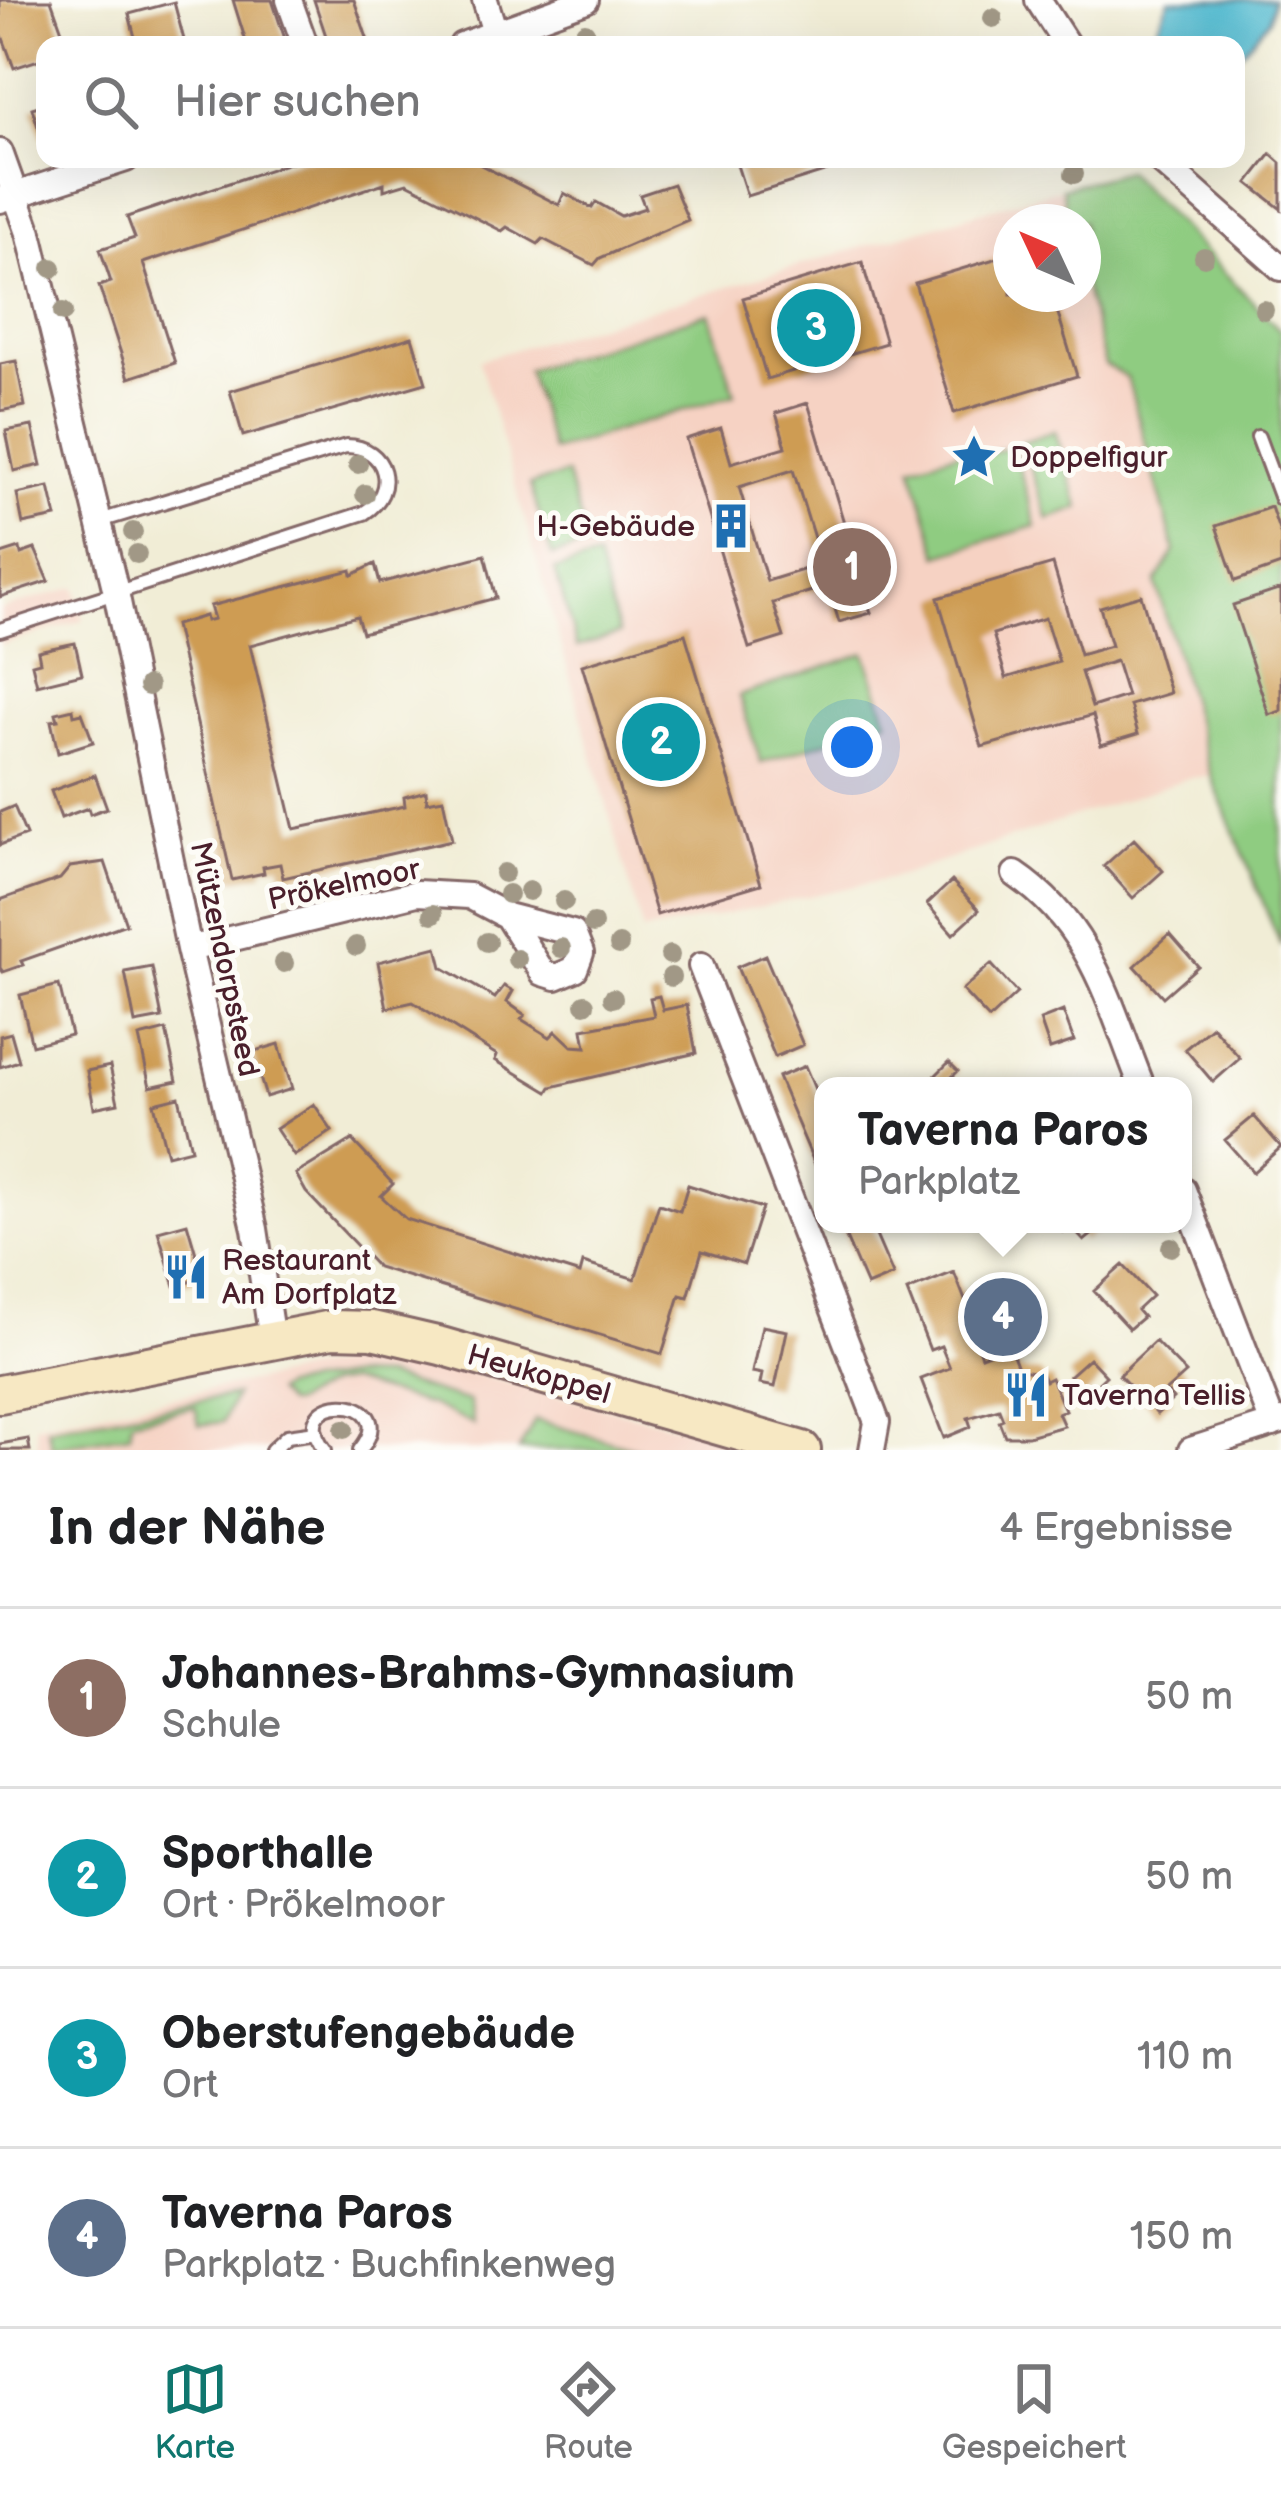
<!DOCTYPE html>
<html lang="de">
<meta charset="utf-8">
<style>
:root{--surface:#fff;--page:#f6f6f6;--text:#202124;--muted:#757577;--line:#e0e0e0;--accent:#0f766e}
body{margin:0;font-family:"Balsamiq Sans",sans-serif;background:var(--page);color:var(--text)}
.compass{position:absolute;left:993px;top:204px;width:108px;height:108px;border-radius:50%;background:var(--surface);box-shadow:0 12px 48px #0002;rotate:314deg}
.you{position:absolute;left:852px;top:747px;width:42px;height:42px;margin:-30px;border:9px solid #fff;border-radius:50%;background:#1a73e8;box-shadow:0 0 0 18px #1a73e833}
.badge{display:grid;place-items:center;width:78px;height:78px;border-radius:50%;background:var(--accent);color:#fff;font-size:39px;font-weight:700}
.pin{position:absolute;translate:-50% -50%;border:6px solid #fff;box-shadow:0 3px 12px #0006}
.popup{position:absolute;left:814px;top:1077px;width:378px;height:156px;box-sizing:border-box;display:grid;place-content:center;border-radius:24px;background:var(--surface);filter:drop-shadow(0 3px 9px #0005);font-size:39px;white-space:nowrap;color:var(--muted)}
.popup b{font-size:45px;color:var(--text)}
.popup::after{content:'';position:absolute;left:50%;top:100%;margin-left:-24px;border:24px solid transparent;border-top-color:var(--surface)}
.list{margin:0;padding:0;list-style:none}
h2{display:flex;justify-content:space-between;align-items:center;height:156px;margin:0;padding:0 48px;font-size:51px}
h2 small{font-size:39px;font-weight:400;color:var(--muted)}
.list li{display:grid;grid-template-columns:78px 1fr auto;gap:36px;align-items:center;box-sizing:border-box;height:180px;padding:0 48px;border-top:3px solid var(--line)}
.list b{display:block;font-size:45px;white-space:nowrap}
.list p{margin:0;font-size:39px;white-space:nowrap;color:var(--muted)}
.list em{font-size:39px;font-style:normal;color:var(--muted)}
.icon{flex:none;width:66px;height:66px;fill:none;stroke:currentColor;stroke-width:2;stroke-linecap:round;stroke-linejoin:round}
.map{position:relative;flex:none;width:1281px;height:1450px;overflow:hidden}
.search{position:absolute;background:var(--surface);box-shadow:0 12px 48px #0002;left:36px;right:36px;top:36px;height:132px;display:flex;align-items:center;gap:30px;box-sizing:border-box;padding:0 42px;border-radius:24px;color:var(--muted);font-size:45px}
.sheet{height:876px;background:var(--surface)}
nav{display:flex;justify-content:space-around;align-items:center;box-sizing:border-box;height:168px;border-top:3px solid var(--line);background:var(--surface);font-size:33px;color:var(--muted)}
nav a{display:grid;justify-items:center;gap:6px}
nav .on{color:var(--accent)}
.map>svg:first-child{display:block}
</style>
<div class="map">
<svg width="1281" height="1450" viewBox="0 0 1281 1450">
<rect width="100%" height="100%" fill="#fdfcf7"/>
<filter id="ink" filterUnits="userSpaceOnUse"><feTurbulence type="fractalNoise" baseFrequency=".00833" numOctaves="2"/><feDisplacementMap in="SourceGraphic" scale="24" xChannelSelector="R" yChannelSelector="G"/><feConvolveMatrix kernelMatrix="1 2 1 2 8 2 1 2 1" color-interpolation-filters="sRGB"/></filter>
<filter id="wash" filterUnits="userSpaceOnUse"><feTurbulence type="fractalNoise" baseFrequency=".004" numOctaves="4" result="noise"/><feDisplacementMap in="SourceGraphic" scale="48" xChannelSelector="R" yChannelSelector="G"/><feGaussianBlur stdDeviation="2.7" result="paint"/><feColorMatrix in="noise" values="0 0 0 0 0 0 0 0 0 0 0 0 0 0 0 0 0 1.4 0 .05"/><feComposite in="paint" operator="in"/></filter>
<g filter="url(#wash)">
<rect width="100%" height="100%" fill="#f1edd6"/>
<!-- built -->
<path fill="#f6d2c3" d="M1062,188L1068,222H1011V294H1083V281L1105,365L1127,377L1175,552L1156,583L1211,776L1188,778L897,877L643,932L479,360Z
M76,587L83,620L0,645V610Z
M380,1356L411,1358L736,1441L731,1450H38L35,1425Z"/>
<!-- green -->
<path fill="#8fcc81" stroke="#6c7656" stroke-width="3" d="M1126,171L1281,331V946L1211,776L1156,583L1175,551L1127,377L1105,365L1083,281V222H1068L1062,188Z
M709,313L735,394L552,451L527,370Z
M1055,431L1080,508L1048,519L1022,442Z
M1013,446L1036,526L939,555L912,466L974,447L978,457Z
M566,474L589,545L552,556L530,485Z
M597,558L619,634L577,647L555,570Z
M865,653L888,720L761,763L739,696Z
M352,1376L385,1377L469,1402L474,1425L430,1405L349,1382L329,1385L292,1404H286L275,1392L284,1387Z
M235,1395L223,1422L199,1425L195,1407L132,1420L130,1434L52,1447L47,1428Z
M535,1420L641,1450H519Z"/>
<!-- water -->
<path fill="#51b9cf" stroke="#4e6c7d" stroke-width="3" d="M1169,0H1273L1269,20L1236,58V45H1149Z"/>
<g id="blocks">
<!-- building -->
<path fill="#ce9c52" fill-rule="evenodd" d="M0,0H51L67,45H45V58L14,68L0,30Z
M233,0H272L287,45H247Z
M314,0H354L367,38L347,45H329Z
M174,2L184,40L137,45L129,14Z
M45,104V146H44L32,108Z
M1271,154L1281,163V209L1248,183Z
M301,159H469L559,205L564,193L592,208L596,202L621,216L645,208L640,195L673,184L688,220L600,258L594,265L543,239L538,244L507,227L502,231L407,183L384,190V183L143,263L175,363L129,378L99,286L111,282L100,249L135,238L127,217Z
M735,159H863V160L747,196Z
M1011,254V294H1052L1077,376L954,413L915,283Z
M862,262L886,343L767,379L743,298Z
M412,337L426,383L243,436L230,391Z
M16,361L25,406L0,411V364Z
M808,403L871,613L839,622L828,586L773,603L784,637L749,648L686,439L721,428L731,463L786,447L776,413ZM793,470L822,564L767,581L739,487Z
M32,426L41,465L14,471L6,431Z
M49,487L56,517L23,524L17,494Z
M1271,507L1281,536V565L1235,581L1216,526Z
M20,548L21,554L35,549L49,581L0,597L1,554Z
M485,555L496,598L362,633L357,616L250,645L294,829L405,806L404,797L426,791L427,802L443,799L452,840L283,878L280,864L263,867L264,873L232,880L175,625L205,616L206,621L214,619L210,606L351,570L352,575L375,564L380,583Z
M1053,564L1080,655L1111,646L1100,607L1141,595L1170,693L1130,705L1138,734L1101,745L1093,715L982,747L938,598ZM1045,618L1059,662L1006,678L993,634ZM1116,661L1127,696L1092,707L1081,672Z
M1281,589V711L1269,715L1233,605Z
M685,634L761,884L657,915L582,665Z
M75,643L82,674L37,685L32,664L40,662L38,651Z
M73,709L74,715L82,713L93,742L58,753L51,721L58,720L56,713Z
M95,775L107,808L90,814L88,808L61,818L51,791Z
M14,806L26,835L0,845V812Z
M1134,839L1163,871L1133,898L1104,866Z
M105,862L126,924L21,961L23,965L3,972L0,968V900L60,879L70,867Z
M952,881L979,910L953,934L927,904Z
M1170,934L1198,966L1163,997L1135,966Z
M437,947L442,967L495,998L504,986L513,991L507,1002L525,1015L521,1019L550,1037L556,1031L572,1046L586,1047L583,1029L654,1016L650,998L659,996L663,1010L687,1005L696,1053L551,1087L548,1092L495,1060L497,1055L413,1002L387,1008L378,962Z
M765,955L803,1045L775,1057L737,967Z
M991,964L1017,993L989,1019L962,990Z
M152,967L162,1018L135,1023L125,972Z
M59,985L71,1035L32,1045L20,995Z
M1063,1011L1074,1041L1050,1049L1040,1020Z
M1212,1026L1240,1058L1213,1082L1185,1049Z
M166,1030L177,1081L150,1087L139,1037Z
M11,1033L19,1061L0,1067V1036Z
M279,1044L292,1089L266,1097L252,1052Z
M949,1062L958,1071L943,1086H935L930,1081Z
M110,1066L118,1103L94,1108L87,1071Z
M805,1066L823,1108V1172L819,1174L778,1077Z
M179,1097L191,1149L167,1155L154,1103Z
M314,1104L332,1131L294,1156L276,1129Z
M1254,1116L1281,1147L1253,1172L1225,1140Z
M352,1140L393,1184L381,1196L406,1219L580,1274L583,1263L635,1279L659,1204L680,1211L688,1185L762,1208L744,1264L702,1251L688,1297L680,1295L662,1354L377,1267L306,1192L296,1174Z
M187,1223L203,1278L175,1286L158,1231Z
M840,1224H871L893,1275L867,1286Z
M1056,1224H1105L1084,1241L1070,1226L1063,1232Z
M1123,1265L1152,1296L1137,1310L1143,1317L1129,1329L1094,1291Z
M954,1272L972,1318L967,1320L981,1356L1009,1345L1019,1370L1041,1373L1045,1381L1051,1378L1065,1410L1058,1413L1064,1426L1028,1436H1005L999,1421L1003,1419L999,1409L968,1418L971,1427L944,1438L921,1379L950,1368L941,1346L930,1350L907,1291Z
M762,1326L787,1331L775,1387L760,1384L762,1374L752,1372Z
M1155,1341L1186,1373L1166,1391L1173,1399L1157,1414L1119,1375Z
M1089,1358L1106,1376L1079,1401L1069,1391L1076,1384L1069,1376Z
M28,1439L30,1450H0V1444Z"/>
</g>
</g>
<g filter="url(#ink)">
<use href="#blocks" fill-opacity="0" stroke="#846767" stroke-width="3"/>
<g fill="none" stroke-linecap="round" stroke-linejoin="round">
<!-- lane casing -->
<g stroke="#846767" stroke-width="18">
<path id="lane" d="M1258,437L1281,499
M0,630L364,513C399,492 387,446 346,446L100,521
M272,1450L287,1436L316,1432
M325,1450C279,1390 407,1392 360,1450"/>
</g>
<!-- street casing -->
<g stroke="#846767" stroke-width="30">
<path id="street" d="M289,0L305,45
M485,0L495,33
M1038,0L1067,45
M462,45L586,0
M0,152L29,233L116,592L189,949L255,1229L272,1340
M1158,159L1281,268
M0,200L126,159
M1015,874C1092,926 1109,1004 1142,1086
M189,949L417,893L469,896L507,916L543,973L556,977L575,969L581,953L573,933L507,916
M701,966L877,1422L872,1450
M1183,1190L1273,1424
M1191,1450L1281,1421"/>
</g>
<!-- secondary casing -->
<g stroke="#846767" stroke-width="42">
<path id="secondary" d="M0,1394L332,1329L372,1330L441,1346L802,1450"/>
</g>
<!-- lane -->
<use href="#lane" stroke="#fff" stroke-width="12"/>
<!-- street -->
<use href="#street" stroke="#fff" stroke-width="24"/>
<!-- secondary -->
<use href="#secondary" stroke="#f7e8c3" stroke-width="36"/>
</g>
<!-- trees -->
<g fill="#a19886">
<circle cx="993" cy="18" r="10"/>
<circle cx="585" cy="32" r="10"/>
<circle cx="1074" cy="174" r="10"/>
<circle cx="1204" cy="257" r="10"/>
<circle cx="52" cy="268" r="10"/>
<circle cx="1264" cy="310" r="10"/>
<circle cx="63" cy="312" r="10"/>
<circle cx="358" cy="464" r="10"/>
<circle cx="365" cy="494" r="10"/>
<circle cx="133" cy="532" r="10"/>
<circle cx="137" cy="554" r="10"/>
<circle cx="148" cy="686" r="10"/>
<circle cx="504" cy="873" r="10"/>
<circle cx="529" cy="891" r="10"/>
<circle cx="508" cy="894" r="10"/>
<circle cx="564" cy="901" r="10"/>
<circle cx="433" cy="914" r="10"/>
<circle cx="593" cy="924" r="10"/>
<circle cx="487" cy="942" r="10"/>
<circle cx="619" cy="945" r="10"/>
<circle cx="356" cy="946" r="10"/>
<circle cx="561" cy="948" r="10"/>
<circle cx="670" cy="955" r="10"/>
<circle cx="517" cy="959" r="10"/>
<circle cx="284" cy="963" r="10"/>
<circle cx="671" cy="977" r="10"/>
<circle cx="613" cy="998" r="10"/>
<circle cx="585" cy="1004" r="10"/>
<circle cx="1171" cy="1247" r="10"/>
<circle cx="344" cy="1429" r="10"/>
</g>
</g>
<!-- icons -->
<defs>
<g id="sight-bare" transform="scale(3.6)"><path d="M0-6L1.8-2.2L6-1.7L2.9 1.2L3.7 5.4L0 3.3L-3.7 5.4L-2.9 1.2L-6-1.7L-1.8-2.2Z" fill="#1f6fb2" stroke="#fdfcf7" stroke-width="2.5" paint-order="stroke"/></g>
<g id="building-bare" transform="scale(3.6)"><path d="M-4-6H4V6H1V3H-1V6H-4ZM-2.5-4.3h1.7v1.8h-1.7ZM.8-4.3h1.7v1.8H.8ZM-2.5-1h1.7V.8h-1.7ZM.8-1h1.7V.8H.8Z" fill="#1f6fb2" stroke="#fdfcf7" stroke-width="2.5" paint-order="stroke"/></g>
<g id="restaurant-bare" transform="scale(3.6)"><path d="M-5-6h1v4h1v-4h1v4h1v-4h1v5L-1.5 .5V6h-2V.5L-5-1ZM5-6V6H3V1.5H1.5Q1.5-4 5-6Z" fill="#1f6fb2" stroke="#fdfcf7" stroke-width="2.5" paint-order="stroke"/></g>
</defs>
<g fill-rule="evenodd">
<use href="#sight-bare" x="974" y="457"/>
<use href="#building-bare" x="731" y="526"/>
<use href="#restaurant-bare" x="186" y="1277"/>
<use href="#restaurant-bare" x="1026" y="1395"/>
</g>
<g text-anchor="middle" stroke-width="10" stroke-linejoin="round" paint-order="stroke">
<!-- poi labels -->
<g font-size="30" fill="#4a1f2b" stroke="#fdfcf7" text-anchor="start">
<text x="1010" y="467">Doppelfigur</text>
<text x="695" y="536" text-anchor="end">H-Gebäude</text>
<text x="222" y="1270">Restaurant<tspan x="222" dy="34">Am Dorfplatz</tspan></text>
<text x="1062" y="1405">Taverna Tellis</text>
</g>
<!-- street labels -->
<g font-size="30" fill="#4a1f2b" stroke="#fdfcf7">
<text transform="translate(344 884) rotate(-12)" y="10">Prökelmoor</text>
<text transform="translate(225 959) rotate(78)" y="10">Mützendorpsteed</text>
<text transform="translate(539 1374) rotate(16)" y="10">Heukoppel</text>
</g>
</g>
</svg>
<svg class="compass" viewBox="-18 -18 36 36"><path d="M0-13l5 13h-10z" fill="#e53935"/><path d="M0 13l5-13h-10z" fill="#757577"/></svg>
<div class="you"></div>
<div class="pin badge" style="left:852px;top:567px;background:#8d6e63">1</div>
<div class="pin badge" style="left:661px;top:742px;background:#0f9aa8">2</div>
<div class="pin badge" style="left:816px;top:328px;background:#0f9aa8">3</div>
<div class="pin badge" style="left:1003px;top:1317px;background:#5c6f8a">4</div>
<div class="popup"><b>Taverna Paros</b>Parkplatz</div>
<div class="search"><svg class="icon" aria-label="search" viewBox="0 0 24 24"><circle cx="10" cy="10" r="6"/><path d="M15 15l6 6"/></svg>Hier suchen</div>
</div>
<section class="sheet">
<h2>In der Nähe<small>4 Ergebnisse</small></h2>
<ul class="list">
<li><span class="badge" style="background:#8d6e63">1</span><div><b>Johannes-Brahms-Gymnasium</b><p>Schule</p></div><em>50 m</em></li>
<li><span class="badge" style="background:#0f9aa8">2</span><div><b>Sporthalle</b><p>Ort · Prökelmoor</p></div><em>50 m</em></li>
<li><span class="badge" style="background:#0f9aa8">3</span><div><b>Oberstufengebäude</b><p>Ort</p></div><em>110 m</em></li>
<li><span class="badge" style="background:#5c6f8a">4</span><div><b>Taverna Paros</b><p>Parkplatz · Buchfinkenweg</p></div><em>150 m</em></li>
</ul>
</section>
<nav>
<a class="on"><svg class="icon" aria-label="map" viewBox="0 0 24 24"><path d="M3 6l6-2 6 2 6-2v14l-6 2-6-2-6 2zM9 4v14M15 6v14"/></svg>Karte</a>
<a><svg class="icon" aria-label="directions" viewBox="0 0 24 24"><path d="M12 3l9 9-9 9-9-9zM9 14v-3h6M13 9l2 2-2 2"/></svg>Route</a>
<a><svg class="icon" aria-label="saved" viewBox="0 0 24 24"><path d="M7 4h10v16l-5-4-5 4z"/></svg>Gespeichert</a>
</nav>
